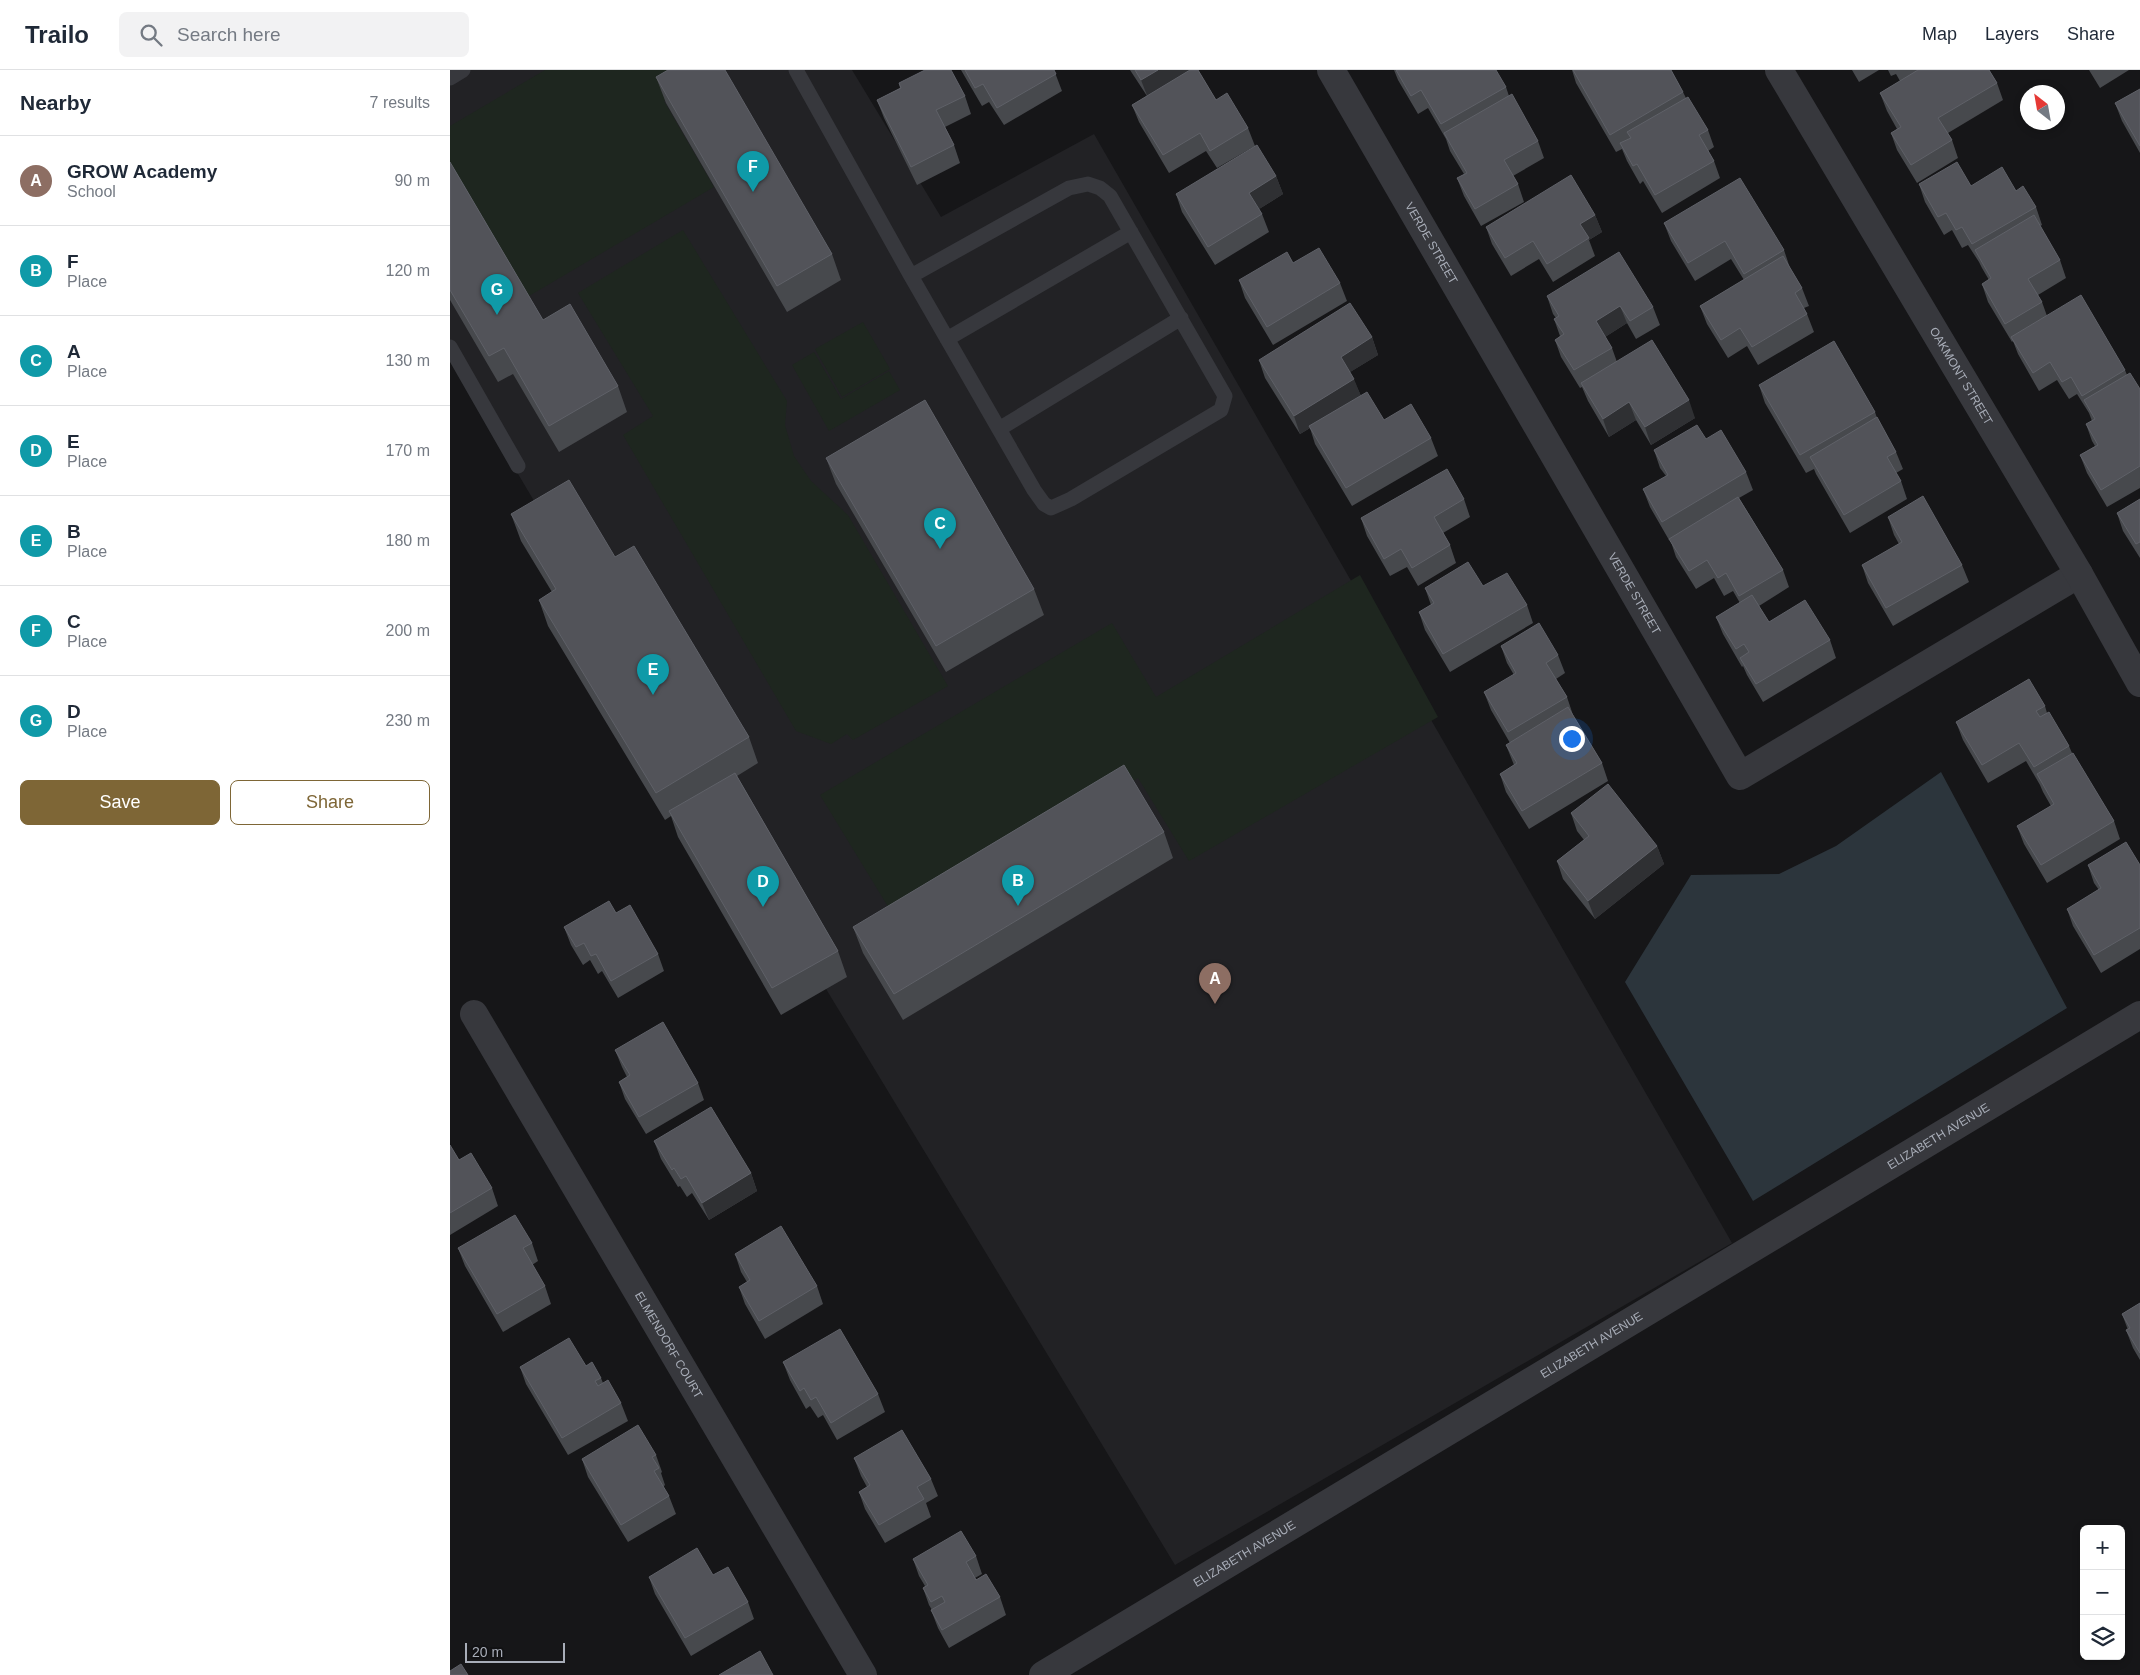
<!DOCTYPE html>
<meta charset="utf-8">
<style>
:root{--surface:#fff;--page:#f2f2f3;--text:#1f2937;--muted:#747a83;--line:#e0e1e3;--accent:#7e6636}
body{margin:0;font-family:Arial,sans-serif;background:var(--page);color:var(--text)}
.controls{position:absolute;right:15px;bottom:15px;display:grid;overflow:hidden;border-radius:8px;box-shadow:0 2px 8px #0003}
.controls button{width:45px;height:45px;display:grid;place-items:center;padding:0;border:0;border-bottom:1px solid var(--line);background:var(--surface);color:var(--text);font:25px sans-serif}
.compass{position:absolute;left:1570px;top:15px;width:45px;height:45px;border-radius:50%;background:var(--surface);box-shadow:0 2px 8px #0003;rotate:329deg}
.scale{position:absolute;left:15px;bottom:12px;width:100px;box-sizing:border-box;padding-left:5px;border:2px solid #a8adb8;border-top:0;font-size:14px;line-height:18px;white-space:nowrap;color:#a8adb8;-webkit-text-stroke:4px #111113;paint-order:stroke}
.you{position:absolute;left:1121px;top:668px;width:18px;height:18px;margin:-12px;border:4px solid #fff;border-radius:50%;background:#1a73e8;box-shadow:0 0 0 8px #1a73e833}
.badge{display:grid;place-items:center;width:32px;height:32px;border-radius:50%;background:var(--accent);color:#fff;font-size:16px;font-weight:700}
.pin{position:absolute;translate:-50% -41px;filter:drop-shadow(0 1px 2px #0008)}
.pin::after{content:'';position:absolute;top:26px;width:18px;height:15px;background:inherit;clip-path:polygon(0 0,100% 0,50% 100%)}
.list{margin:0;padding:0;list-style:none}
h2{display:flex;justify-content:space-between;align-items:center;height:65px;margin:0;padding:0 20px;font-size:21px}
h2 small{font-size:16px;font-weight:400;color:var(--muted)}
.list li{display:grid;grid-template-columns:32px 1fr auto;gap:15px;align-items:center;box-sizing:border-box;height:90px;padding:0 20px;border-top:1px solid var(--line)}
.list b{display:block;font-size:19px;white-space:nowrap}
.list p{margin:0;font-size:16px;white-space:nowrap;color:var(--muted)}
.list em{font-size:16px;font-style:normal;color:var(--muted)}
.actions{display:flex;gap:10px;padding:15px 20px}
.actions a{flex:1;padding:11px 0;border:1px solid var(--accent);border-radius:8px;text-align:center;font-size:18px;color:var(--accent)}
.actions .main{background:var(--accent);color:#fff}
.icon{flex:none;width:28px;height:28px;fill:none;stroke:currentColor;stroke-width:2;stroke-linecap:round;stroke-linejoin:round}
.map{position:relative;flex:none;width:1690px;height:1605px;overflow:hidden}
header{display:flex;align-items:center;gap:30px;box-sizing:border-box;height:70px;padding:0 25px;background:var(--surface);border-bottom:1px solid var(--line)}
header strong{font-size:24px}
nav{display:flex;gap:28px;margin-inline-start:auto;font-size:18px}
.search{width:350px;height:45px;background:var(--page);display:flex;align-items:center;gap:12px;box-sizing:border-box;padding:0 18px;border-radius:8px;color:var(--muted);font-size:19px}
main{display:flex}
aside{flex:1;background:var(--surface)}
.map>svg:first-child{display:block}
</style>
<header>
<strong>Trailo</strong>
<div class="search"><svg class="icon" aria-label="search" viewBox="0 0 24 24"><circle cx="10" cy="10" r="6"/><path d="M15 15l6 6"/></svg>Search here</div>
<nav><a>Map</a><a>Layers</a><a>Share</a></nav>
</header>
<main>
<aside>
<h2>Nearby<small>7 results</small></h2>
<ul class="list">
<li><span class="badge" style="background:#8d6e63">A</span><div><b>GROW Academy</b><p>School</p></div><em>90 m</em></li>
<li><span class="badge" style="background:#0f9aa8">B</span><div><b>F</b><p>Place</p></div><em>120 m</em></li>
<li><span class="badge" style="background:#0f9aa8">C</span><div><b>A</b><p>Place</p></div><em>130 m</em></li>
<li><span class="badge" style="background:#0f9aa8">D</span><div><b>E</b><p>Place</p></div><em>170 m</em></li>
<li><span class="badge" style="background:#0f9aa8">E</span><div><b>B</b><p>Place</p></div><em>180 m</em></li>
<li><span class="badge" style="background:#0f9aa8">F</span><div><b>C</b><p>Place</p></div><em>200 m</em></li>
<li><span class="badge" style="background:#0f9aa8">G</span><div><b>D</b><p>Place</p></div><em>230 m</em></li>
</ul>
<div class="actions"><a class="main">Save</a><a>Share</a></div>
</aside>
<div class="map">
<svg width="1690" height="1605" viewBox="0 0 1690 1605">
<rect width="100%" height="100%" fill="#161618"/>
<!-- built -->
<path fill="#222225" d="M0,0H402L491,147L644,64L1282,1173L725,1495L241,696L0,289Z"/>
<!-- green -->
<path fill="#1e261f" d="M95,0H267L214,31L264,117L79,226L0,92V56Z
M233,160L337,331L335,355L344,386L361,411L398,445L498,616L403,670L397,664L381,674L346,661L173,365L203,346L128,223Z
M413,252L440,299L392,327L365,279Z
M364,282L391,329L439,301L450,320L379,361L342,295Z
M910,505L988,647L739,791L688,708L451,858L370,725L662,553L706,627Z"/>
<!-- water -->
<path fill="#2c353c" d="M1491,702L1617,938L1303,1131L1175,912L1241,805L1329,804L1386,776Z"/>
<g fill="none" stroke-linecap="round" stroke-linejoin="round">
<!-- service -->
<path stroke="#37383d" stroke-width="15" d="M346,0L461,206
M0,8L13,0
M638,114L650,118L660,126L775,326L771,340L621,429L601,438L594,434L584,420L461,206L619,118Z
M497,269L681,162
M0,277L68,396
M549,359L731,248"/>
<!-- minor -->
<g stroke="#37383d" stroke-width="28">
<path id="s1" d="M881,0L1290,706L1629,504"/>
<path id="s2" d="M1329,0L1629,504L1690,613"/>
<path id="s3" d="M24,944L413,1605"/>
<path id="s4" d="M593,1605L1690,945"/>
</g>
</g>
<!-- wall -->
<path fill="#47494d" d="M511,0H604L612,21L554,55L539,32L532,36Z
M680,0H748L766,30L798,58L805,76L767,98L756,81L719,103L689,52L682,35L697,26Z
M944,0L1056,17L1059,26L1088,71L1094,88L1063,106L1068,114L1074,132L1031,156L1014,126L1007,108L1014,104L1000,81L996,69L978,38L968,44L948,10Z
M1122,0H1221L1233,22L1236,28L1258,60L1264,77L1258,81L1264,91L1270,108L1212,143L1193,111L1190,114L1177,91L1172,79L1166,82L1126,13Z
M1402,0H1429L1409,12Z
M1438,0H1539L1547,13L1553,30L1498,63L1502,70L1508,88L1467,113L1447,80L1441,63L1447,59L1437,41L1430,23L1450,11L1446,4L1441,6Z
M1639,0H1679L1650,18Z
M206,7L382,184L391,210L337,242L216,33Z
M449,13L515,26L521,44L495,57L504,75L510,93L467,115L434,48L427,30L450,18Z
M1690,19V83L1672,51L1665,33Z
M0,92L93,250L168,316L177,342L109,382L63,304L48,312L0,230Z
M826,106L833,124L809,139L812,144L819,162L765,195L732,142L726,124Z
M1469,114L1521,116L1566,121L1586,137L1592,155L1590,156L1610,190L1616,208L1588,225L1592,232L1597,246L1675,300L1677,305L1690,319V418L1657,437L1637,403L1630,385L1645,376L1642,371L1636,354L1642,351L1639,343L1627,324L1619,329L1607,310L1589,321L1568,284L1563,271L1562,272L1538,232L1532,214L1539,210L1532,198L1529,192L1518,175L1512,178L1502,160L1494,165L1475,132Z
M1145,145L1152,162L1139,170L1145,186L1103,212L1089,189L1061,206L1042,174L1036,157Z
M1214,153L1334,180L1340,198L1352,218L1359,236L1354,238L1357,244L1364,262L1308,295L1297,276L1278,288L1257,254L1250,236L1294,210L1281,189L1245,211L1221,171Z
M789,210L890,213L897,231L823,275L795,228Z
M1097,226L1203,237L1210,255L1186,269L1177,253L1155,267L1162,278L1167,292L1245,348L1201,375L1186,350L1159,367L1138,331L1132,317L1130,318L1111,287L1105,270L1110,266L1104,249L1106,248L1103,244Z
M922,267L928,285L900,302L911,326L934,350L981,368L988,386L902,436L865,374L860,358L850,364L815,308L809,290Z
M1309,315L1425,342L1427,348L1446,382L1453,399L1446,403L1451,411L1457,429L1400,463L1366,404L1364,399L1356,403L1315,333Z
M1256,369L1296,402L1303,420L1289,428L1333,500L1339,517L1309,536L1319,552L1380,570L1386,588L1313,632L1297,605L1293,596L1292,597L1273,564L1266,547L1290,533L1283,521L1274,526L1264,508L1246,519L1226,487L1220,469L1219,470L1200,437L1193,419L1216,406L1210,398L1204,380Z
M376,388L584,519L594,545L496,602L386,414Z
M1014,429L1020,447L993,463L1000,475L1006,493L968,516L957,497L940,506L917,466L911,448Z
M1690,429V488L1673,461L1667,443Z
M61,444L165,487L299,667L308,693L287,706L388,881L397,907L331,945L228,767L221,746L215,750L98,556L89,530L102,522L71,471Z
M1438,447L1512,495L1519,512L1443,556L1418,513L1412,495L1449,474L1444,465Z
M1033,516L1077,535L1083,553L1000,602L975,560L969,542L981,535L975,518Z
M1051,576L1108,585L1115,603L1106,609L1117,627L1123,645L1152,693L1158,711L1079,759L1056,722L1050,704L1064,695L1056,675L1060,673L1041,640L1034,622L1064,605L1057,593Z
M1595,636L1597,643L1619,676L1622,683L1664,751L1670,769L1597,813L1574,774L1567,756L1601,736L1593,722L1590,715L1576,691L1538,713L1513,670L1506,652Z
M1121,743L1207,776L1214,794L1145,849L1113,809L1107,791L1134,770L1127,761Z
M714,762L723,788L453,950L413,883L403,857Z
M1638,795H1690V879L1651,903L1623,856L1617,839L1649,820L1644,813Z
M166,843L208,884L214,901L168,928L152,901L148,904L140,890L133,895L121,875L114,857Z
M165,980L248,1013L254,1030L196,1064L175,1029L169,1012L177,1007L172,997Z
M204,1071L301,1103L307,1121L259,1150L242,1123L237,1127L230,1116L228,1117L211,1089Z
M0,1075L9,1090L42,1118L48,1136L0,1165Z
M82,1173L88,1191L82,1195L95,1216L101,1234L53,1262L15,1196L8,1178Z
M285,1184L367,1216L373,1234L315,1269L295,1234L289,1217L297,1212L291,1202Z
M1690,1233V1290L1683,1278L1676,1260H1678L1672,1244Z
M333,1292L428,1324L435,1342L387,1370L373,1345L368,1348L360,1336L356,1339L340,1310Z
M136,1296L151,1308L153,1313L171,1333L178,1351L118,1385L76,1314L70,1297Z
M206,1385L212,1402L211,1403L215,1415L213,1417L219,1426L226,1444L178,1472L138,1407L132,1389Z
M404,1388L481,1409L488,1426L476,1433L481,1447L435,1473L415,1439L409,1422L417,1417L411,1406Z
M526,1486L532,1504L525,1508L550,1527L556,1545L499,1578L488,1558L481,1540H482L479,1535L473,1518L475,1516L469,1506L463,1489Z
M263,1505L298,1532L304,1549L241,1586L205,1524L199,1507Z"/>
<!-- shaded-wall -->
<path fill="#2f3033" d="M708,0H743L698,28L691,10Z
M826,106L833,124L806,141L799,123Z
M1145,145L1152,162L1139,170L1130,154Z
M1170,236L1177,253L1152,269L1146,251Z
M922,267L928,285L897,304L891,287Z
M904,309L911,326L859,356L860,358L850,364L844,346Z
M1239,330L1245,348L1201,375L1195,357Z
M1179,332L1186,350L1159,367L1153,349Z
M1207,776L1214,794L1145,849L1138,831Z
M301,1103L307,1121L259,1150L252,1133Z"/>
<!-- building -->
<path fill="#525359" stroke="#5f6168" d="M218,0H275L382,184L327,216L206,7Z
M475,0H501L515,26L486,40L504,75L461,97L427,30L451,18L449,13Z
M515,0H604L606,4L547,38L533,14L525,18Z
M685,0H708L691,10Z
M740,0H748L766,30L777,23L798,58L760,81L750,63L713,85L682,35Z
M946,0H1046L1056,17L991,54L971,20L961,26Z
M1123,0H1221L1233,22L1160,65Z
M1468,0H1539L1547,13L1488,48L1502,70L1461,95L1441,63L1451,57L1430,23Z
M1690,19V76L1665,33Z
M1062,24L1088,71L1054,90L1068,114L1025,139L1007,108L1017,103L994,63Z
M1238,27L1258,60L1249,65L1264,91L1205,125L1187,94L1183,96L1170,73L1181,68L1177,62Z
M807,75L826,106L799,123L812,144L758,177L726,124Z
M0,92L93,250L120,234L168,316L99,356L54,278L39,286L0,220Z
M1507,92L1521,116L1552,97L1566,121L1573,116L1586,137L1522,174L1512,157L1506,160L1496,143L1488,147L1469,114Z
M1121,105L1145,145L1130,154L1139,168L1097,194L1083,171L1055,188L1036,157Z
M1290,108L1334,180L1294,204L1275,171L1238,193L1214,153Z
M1584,145L1610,190L1578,209L1592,232L1555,254L1532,214L1541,208L1525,180Z
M869,178L890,213L817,257L789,210L837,182L843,193Z
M1169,182L1203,237L1180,251L1170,236L1146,251L1162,278L1124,300L1105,270L1114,264L1104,249L1109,246L1097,226Z
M1333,186L1352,218L1345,223L1357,244L1302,277L1290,258L1271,270L1250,236Z
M1631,225L1675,300L1632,326L1621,307L1612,312L1600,292L1583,303L1561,267Z
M900,233L922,267L891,287L904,309L844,346L809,290Z
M1202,270L1239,330L1195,357L1179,332L1153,349L1131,313Z
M1384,271L1425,342L1350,385L1309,315Z
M1680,303L1690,319V396L1651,420L1630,385L1648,375L1636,354L1645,349L1634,330Z
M917,322L934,350L961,334L981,368L896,418L859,356Z
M475,330L584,519L486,576L376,388Z
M1427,347L1446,382L1437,387L1451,411L1394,445L1360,387Z
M1247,355L1256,369L1271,360L1296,402L1212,452L1193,419L1218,405L1204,380Z
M997,399L1014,429L984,447L1000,475L962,498L951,479L934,489L911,448Z
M119,410L165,487L184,476L299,667L206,723L89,530L106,519L61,444Z
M1473,426L1512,495L1436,538L1412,495L1452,472L1438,447Z
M1288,427L1333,500L1289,526L1276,503L1268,508L1257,490L1239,501L1219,469Z
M1690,429V472L1686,474L1667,443Z
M1018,492L1033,516L1057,503L1077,535L993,584L969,542L984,533L975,518Z
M1302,525L1319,552L1355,530L1380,570L1306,614L1290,588L1299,582L1294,574L1286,579L1266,547Z
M1089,553L1108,585L1096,593L1117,627L1058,662L1034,622L1066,603L1051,576Z
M1579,609L1595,636L1586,641L1590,647L1599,642L1619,676L1584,697L1569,673L1532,695L1506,652Z
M1118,637L1152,693L1072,741L1050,704L1067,693L1056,675Z
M1623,683L1664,751L1591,795L1567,756L1604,734L1587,704Z
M674,695L714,762L444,924L403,857Z
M285,703L388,881L322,918L219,741Z
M1158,714L1207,776L1138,831L1107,791L1139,766L1121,743Z
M1676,772L1690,795V858L1644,885L1617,839L1651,818L1638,795Z
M159,831L166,843L180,835L208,884L161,911L146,884L141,886L134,873L126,877L114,857Z
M213,952L248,1013L189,1047L169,1012L180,1005L165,980Z
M261,1037L301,1103L252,1133L236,1106L231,1109L224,1098L222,1100L204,1071Z
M0,1075L9,1090L21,1083L42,1118L0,1143Z
M65,1145L82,1173L73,1178L95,1216L47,1244L8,1178Z
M331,1156L367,1216L309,1251L289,1217L300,1210L285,1184Z
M1690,1233V1283L1676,1260L1680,1258L1672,1244Z
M390,1259L428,1324L381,1353L366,1327L361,1330L354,1318L350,1321L333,1292Z
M119,1268L136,1296L142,1292L151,1308L145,1311L148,1316L158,1310L171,1333L112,1368L70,1297Z
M188,1355L206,1385L202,1387L209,1398L204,1401L219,1426L171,1455L132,1389Z
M452,1360L481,1409L467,1417L474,1429L429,1455L409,1422L420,1415L404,1388Z
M511,1461L526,1486L516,1492L526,1510L536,1504L550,1527L492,1560L481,1540L495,1532L492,1526L481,1532L473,1518L478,1515L463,1489Z
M247,1478L263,1505L278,1497L298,1532L235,1568L199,1507Z
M310,1581L323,1605H269Z
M11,1594L18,1605H0V1601Z"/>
<g text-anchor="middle" stroke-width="4.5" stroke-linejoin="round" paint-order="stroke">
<!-- street labels -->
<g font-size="12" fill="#a8adb8" stroke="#111113">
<text dy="4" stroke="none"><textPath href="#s1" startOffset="200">VERDE STREET</textPath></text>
<text dy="4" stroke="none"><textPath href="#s2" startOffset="356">OAKMONT STREET</textPath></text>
<text dy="4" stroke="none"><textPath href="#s1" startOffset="605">VERDE STREET</textPath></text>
<text dy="4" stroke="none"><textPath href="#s4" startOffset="1045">ELIZABETH AVENUE</textPath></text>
<text dy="4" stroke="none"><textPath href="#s3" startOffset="384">ELMENDORF COURT</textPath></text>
<text dy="4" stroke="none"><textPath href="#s4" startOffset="640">ELIZABETH AVENUE</textPath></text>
<text dy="4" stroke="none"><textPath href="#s4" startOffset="235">ELIZABETH AVENUE</textPath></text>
</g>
</g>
</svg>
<div class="controls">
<button>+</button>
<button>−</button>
<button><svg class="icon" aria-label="layers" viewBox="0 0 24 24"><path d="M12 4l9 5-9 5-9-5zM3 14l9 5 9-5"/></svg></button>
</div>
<svg class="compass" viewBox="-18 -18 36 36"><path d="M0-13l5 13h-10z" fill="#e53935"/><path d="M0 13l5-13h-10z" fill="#747a83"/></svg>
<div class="scale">20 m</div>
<div class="you"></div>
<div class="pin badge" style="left:765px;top:934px;background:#8d6e63">A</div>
<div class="pin badge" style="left:568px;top:836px;background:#0f9aa8">B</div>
<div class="pin badge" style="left:490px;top:479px;background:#0f9aa8">C</div>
<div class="pin badge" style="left:313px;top:837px;background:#0f9aa8">D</div>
<div class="pin badge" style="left:203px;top:625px;background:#0f9aa8">E</div>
<div class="pin badge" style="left:303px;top:122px;background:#0f9aa8">F</div>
<div class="pin badge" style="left:47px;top:245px;background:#0f9aa8">G</div>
</div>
</main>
